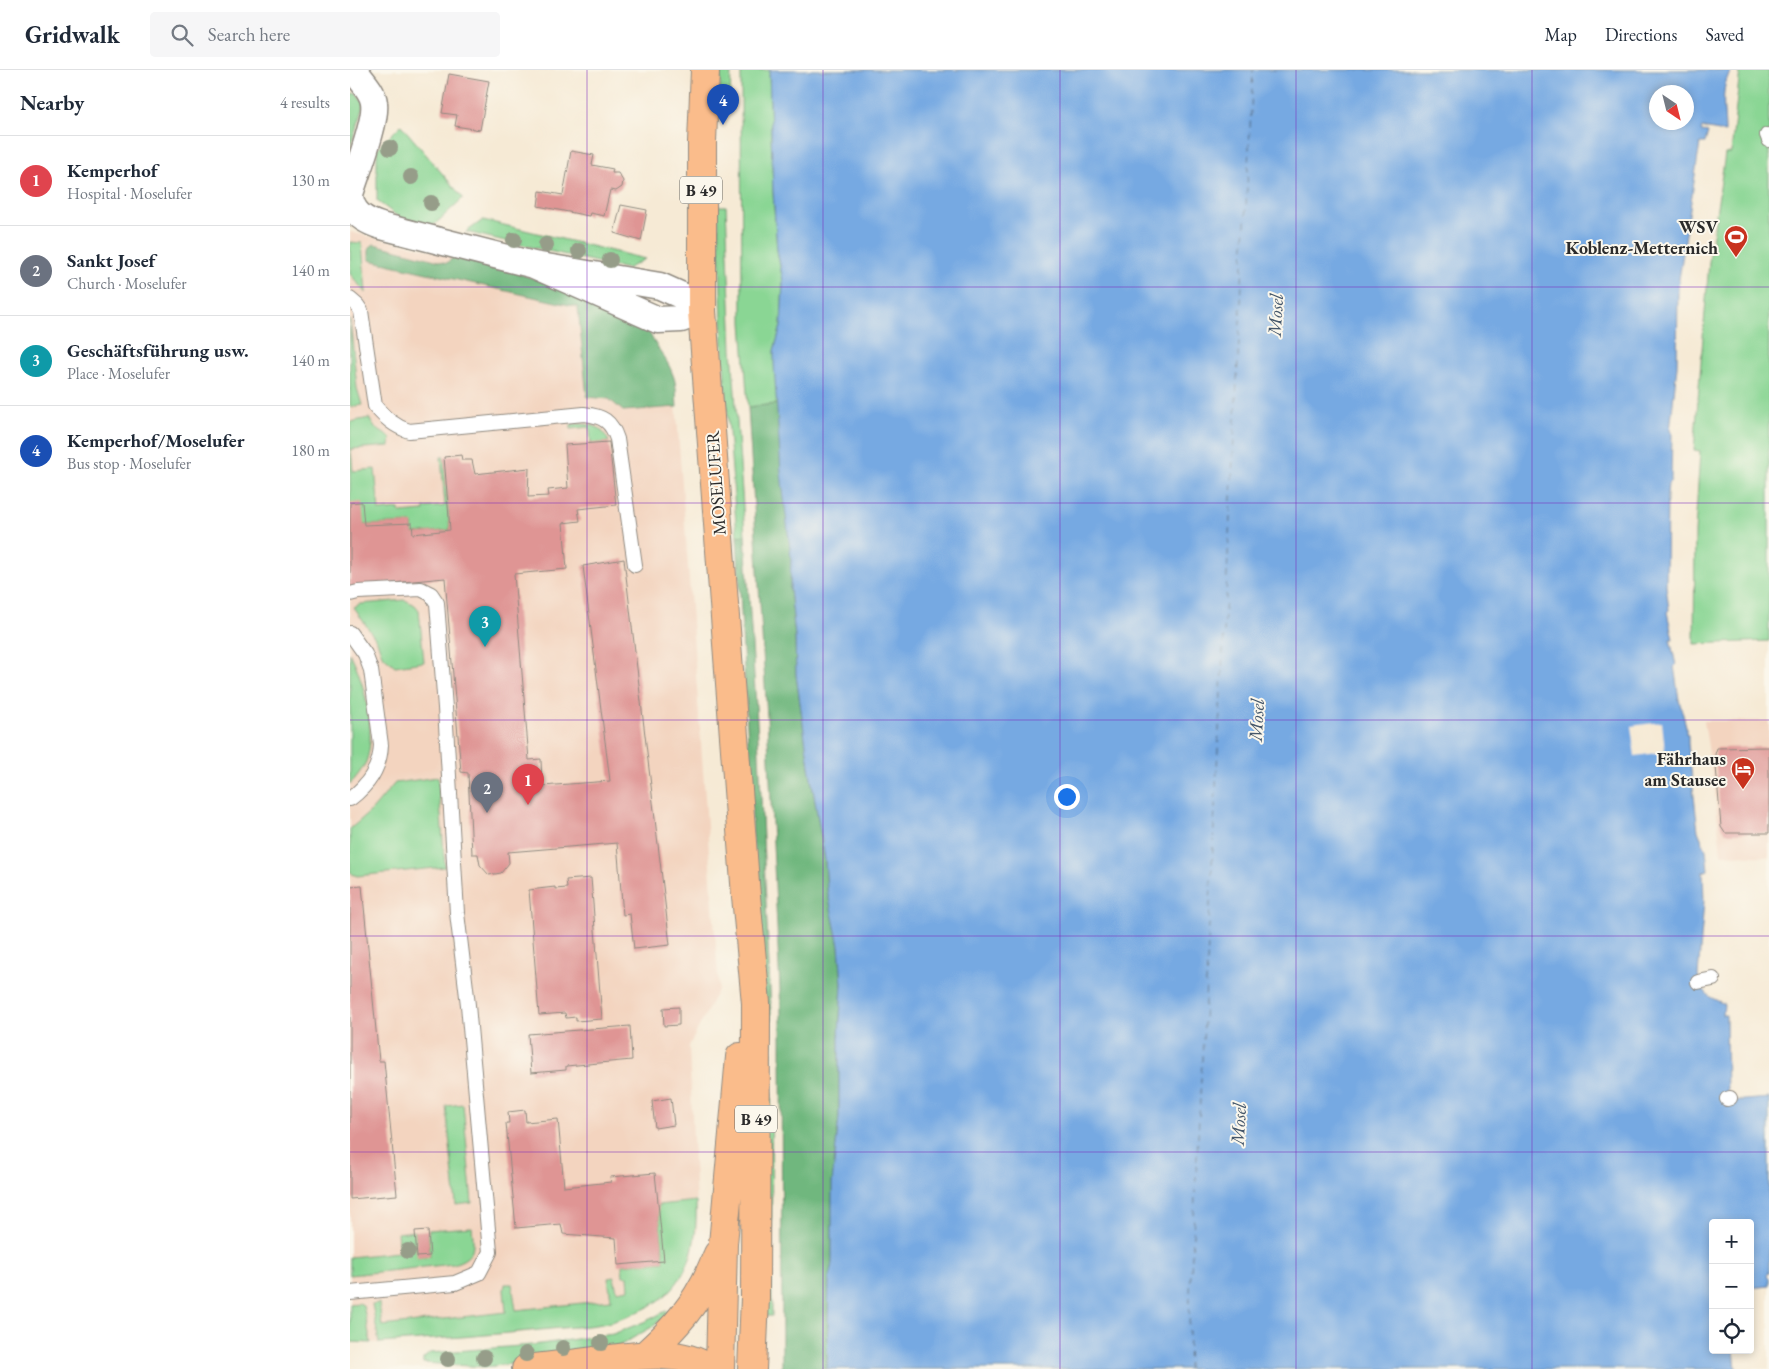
<!DOCTYPE html>
<meta charset="utf-8">
<style>
:root{--surface:#fff;--page:#f6f6f7;--text:#1f2937;--muted:#747a83;--line:#e0e1e3;--accent:#d93025}
body{margin:0;font-family:"EB Garamond",serif;background:var(--page);color:var(--text)}
.controls{position:absolute;right:15px;bottom:15px;display:grid;overflow:hidden;border-radius:5px;box-shadow:0 2px 8px #0003}
.controls button{width:45px;height:45px;display:grid;place-items:center;padding:0;border:0;border-bottom:1px solid var(--line);background:var(--surface);color:var(--text);font:25px sans-serif}
.compass{position:absolute;left:1299px;top:15px;width:45px;height:45px;border-radius:50%;background:var(--surface);box-shadow:0 2px 8px #0003;rotate:145deg}
.you{position:absolute;left:716px;top:726px;width:18px;height:18px;margin:-12px;border:4px solid #fff;border-radius:50%;background:#1a73e8;box-shadow:0 0 0 8px #1a73e833}
.badge{display:grid;place-items:center;width:32px;height:32px;border-radius:50%;background:var(--accent);color:#fff;font-size:16px;font-weight:700}
.pin{position:absolute;translate:-50% -41px;filter:drop-shadow(0 1px 2px #0008)}
.pin::after{content:'';position:absolute;top:26px;width:18px;height:15px;background:inherit;clip-path:polygon(0 0,100% 0,50% 100%)}
.list{margin:0;padding:0;list-style:none}
h2{display:flex;justify-content:space-between;align-items:center;height:65px;margin:0;padding:0 20px;font-size:21px}
h2 small{font-size:16px;font-weight:400;color:var(--muted)}
.list li{display:grid;grid-template-columns:32px 1fr auto;gap:15px;align-items:center;box-sizing:border-box;height:90px;padding:0 20px;border-top:1px solid var(--line)}
.list b{display:block;font-size:19px;white-space:nowrap}
.list p{margin:0;font-size:16px;white-space:nowrap;color:var(--muted)}
.list em{font-size:16px;font-style:normal;color:var(--muted)}
.icon{flex:none;width:28px;height:28px;fill:none;stroke:currentColor;stroke-width:2;stroke-linecap:round;stroke-linejoin:round}
.map{position:relative;flex:none;width:1419px;height:1299px;overflow:hidden}
header{display:flex;align-items:center;gap:30px;box-sizing:border-box;height:70px;padding:0 25px;background:var(--surface);border-bottom:1px solid var(--line)}
header strong{font-size:24px}
nav{display:flex;gap:28px;margin-inline-start:auto;font-size:18px}
.search{width:350px;height:45px;background:var(--page);display:flex;align-items:center;gap:12px;box-sizing:border-box;padding:0 18px;border-radius:5px;color:var(--muted);font-size:19px}
main{display:flex}
aside{flex:1;background:var(--surface)}
.map>svg:first-child{display:block}
</style>
<header>
<strong>Gridwalk</strong>
<div class="search"><svg class="icon" aria-label="search" viewBox="0 0 24 24"><circle cx="10" cy="10" r="6"/><path d="M15 15l6 6"/></svg>Search here</div>
<nav><a>Map</a><a>Directions</a><a>Saved</a></nav>
</header>
<main>
<aside>
<h2>Nearby<small>4 results</small></h2>
<ul class="list">
<li><span class="badge" style="background:#e0444e">1</span><div><b>Kemperhof</b><p>Hospital · Moselufer</p></div><em>130 m</em></li>
<li><span class="badge" style="background:#6b7280">2</span><div><b>Sankt Josef</b><p>Church · Moselufer</p></div><em>140 m</em></li>
<li><span class="badge" style="background:#0f9aa8">3</span><div><b>Geschäftsführung usw.</b><p>Place · Moselufer</p></div><em>140 m</em></li>
<li><span class="badge" style="background:#1a4fb4">4</span><div><b>Kemperhof/Moselufer</b><p>Bus stop · Moselufer</p></div><em>180 m</em></li>
</ul>
</aside>
<div class="map">
<svg width="1419" height="1299" viewBox="0 0 1419 1299">
<rect width="100%" height="100%" fill="#fbf7ec"/>
<filter id="ink" filterUnits="userSpaceOnUse"><feTurbulence type="fractalNoise" baseFrequency=".02" numOctaves="2"/><feDisplacementMap in="SourceGraphic" scale="10" xChannelSelector="R" yChannelSelector="G"/><feConvolveMatrix kernelMatrix="1 2 1 2 8 2 1 2 1" color-interpolation-filters="sRGB"/></filter>
<filter id="wash" filterUnits="userSpaceOnUse"><feTurbulence type="fractalNoise" baseFrequency=".0096" numOctaves="4" result="noise"/><feDisplacementMap in="SourceGraphic" scale="20" xChannelSelector="R" yChannelSelector="G"/><feGaussianBlur stdDeviation="1.12" result="paint"/><feColorMatrix in="noise" values="0 0 0 0 0 0 0 0 0 0 0 0 0 0 0 0 0 1.4 0 .05"/><feComposite in="paint" operator="in"/></filter>
<g filter="url(#wash)">
<rect width="100%" height="100%" fill="#f6ead5"/>
<!-- built -->
<path fill="#f3d4bf" d="M0,162L126,190L297,256L300,267L314,288L324,306L369,918L339,976L347,1160L342,1186L332,1205L318,1224L294,1239L258,1253L169,1263L29,1273L0,1272Z
M1354,651H1419V787L1371,784L1365,722Z"/>
<!-- green -->
<path fill="#8ad694" stroke="#5a8060" d="M371,0H381L380,35H369Z
M391,0H419L423,122L427,180L433,211L431,256L424,281L427,334L398,337L392,252Z
M1390,0H1419V571L1344,574L1345,462L1350,381L1344,380L1359,192L1375,84L1381,83Z
M0,23L7,24L13,31L12,43L0,77Z
M51,55L113,128L84,155L50,148L27,131V79Z
M368,136H376L382,280L395,465L387,466L373,283Z
M133,150L295,189L277,199L116,162Z
M0,172L12,173L16,223L0,204Z
M0,249L7,318L12,335L0,337Z
M19,348L25,358L41,368L40,376L1,379L3,401L25,399L29,441L49,439L50,443L74,441V438L95,436L91,387H94L100,460L63,464L62,453L14,455L0,433V352Z
M221,354C240,354 250,353 259,372L241,374L240,360L238,357L221,359Z
M55,530L65,535L69,540L74,592L45,596L32,585L27,571L4,538L11,534Z
M0,583C14,609 27,664 16,692C12,700 6,708 0,714Z
M88,707L95,797L7,806L0,803V759L22,740L45,713Z
M421,939L422,1246H411L412,940Z
M113,1034L122,1133L106,1135L96,1036Z
M346,1131C347,1166 344,1197 318,1223C306,1236 274,1249 257,1253C239,1257 219,1257 200,1259C143,1265 86,1269 29,1273L22,1234L29,1233L32,1256L156,1242L154,1220L155,1214H162L166,1240L261,1230L258,1208L264,1207L267,1221L279,1219L278,1206H273L272,1195L314,1191L308,1135Z
M122,1157C124,1177 126,1187 103,1194L0,1205V1187L49,1182L47,1163L65,1161L68,1187L80,1186L78,1160Z
M9,1233L13,1235L21,1273L0,1272V1234Z
M316,1241L321,1242L302,1257L269,1276L228,1286L136,1297L73,1293V1289L80,1283L183,1275L263,1264L296,1251Z"/>
<!-- forest -->
<path fill="#6fb77e" stroke="#4d7154" d="M24,174L97,193L106,185L126,190L217,219L297,256C302,274 317,287 323,305C327,314 326,327 327,337L273,341L259,329L237,327L228,237L19,190V178Z
M427,334L441,488L440,519L445,566L446,605L459,696L475,790L477,819L489,876L492,914L489,966V1047L482,1113V1193L479,1208L477,1299H432L431,941L417,647L398,337Z
M395,465L409,683L421,939L412,940L387,466Z"/>
<!-- water -->
<path fill="#76a9e2" stroke="#506a86" fill-rule="evenodd" d="M419,0H1382C1369,16 1375,43 1375,62L1352,58L1351,61L1358,62L1355,73H1350L1328,216L1327,296L1320,361L1322,363L1321,410L1318,414L1317,424L1316,516L1319,540L1317,542L1323,569H1320L1326,595L1324,596L1329,630L1336,656V664L1338,665V674L1348,761L1356,780L1358,800L1353,802L1354,831L1348,906L1352,918L1360,927L1374,934L1373,945H1376L1377,1029L1381,1031L1419,1028V1203L1417,1205L1419,1208V1216L1400,1218V1153H1363V1280H1384L1386,1299H477L479,1208L482,1193V1113L489,1047V966L492,914L489,876L477,819L475,790L459,696L446,605L445,566L440,519L441,488L431,403L424,294V281L431,256L433,211L427,180L423,122ZM1306,22H1336V52H1306Z"/>
<!-- pier -->
<path fill="#f6ead5" d="M1312,652L1315,682L1285,686L1281,656Z"/>
<g fill="none" stroke-linecap="round" stroke-linejoin="round">
<!-- ferry -->
<path stroke="#45576b" stroke-width="1" stroke-dasharray="6 5" stroke-linecap="butt" d="M838,1299L840,1223L903,0"/>
</g>
<g id="blocks">
<!-- building -->
<path fill="#df9594" d="M99,4L139,11L130,60L105,56L107,45L92,43Z
M221,81L244,85L242,95L263,99L262,103H268L273,111L272,117L266,121L260,120L254,146L240,143L239,146L188,136L190,121L213,125Z
M271,135L297,140L291,171L264,163Z
M259,372L266,435L228,439L230,451L213,453L217,499L164,504L179,690L191,689L192,716L260,711L233,496L274,489L320,875L284,879L280,844L273,845L267,773L158,782L159,793L151,803L139,805L130,795L128,784H122L118,703L111,702L95,508L0,517V433L12,432L14,455L62,453L63,464L100,460L94,387L111,385L112,390H122L125,404L179,398L178,427L199,426L198,420L218,418L215,375Z
M1419,677V763H1375L1371,757L1365,684L1367,678Z
M241,808L252,949L226,951V947L216,948L215,943L189,945L179,820L205,817V819L217,818L216,810Z
M12,816L29,991H34L35,1001L47,1125L0,1129V817Z
M329,937V955L314,956L313,938Z
M280,956L282,990L216,996V1000L181,1003L178,964Z
M321,1028L324,1055L305,1058L302,1031Z
M175,1040L176,1052L208,1049L214,1117L261,1112L260,1107L305,1103L314,1191L268,1195L266,1168L213,1164L211,1154L166,1158L156,1053H159L158,1042Z
M78,1160L80,1186L67,1187L65,1161Z"/>
</g>
</g>
<g filter="url(#ink)">
<use href="#blocks" fill-opacity="0" stroke="#908a80" stroke-width="1"/>
<g fill="none" stroke-linecap="round" stroke-linejoin="round">
<!-- lane casing -->
<g stroke="#908a80" stroke-width="16">
<path id="lane" d="M1417,65L1419,70
M0,229L7,235L11,241L25,336C35,348 44,356 59,361L234,344C253,346 261,351 267,369L285,495
M0,524L8,522L71,519L81,524L87,533L95,638L107,843L118,935L140,1182L129,1203L105,1213L0,1223
M0,563L15,584L21,600L31,675C30,699 18,715 0,729
M1348,912L1363,909
M1377,1029L1380,1028"/>
</g>
<!-- street casing -->
<g stroke="#908a80" stroke-width="29">
<path id="street" d="M4,0C11,10 23,21 24,33C27,51 6,104 0,124C0,143 15,151 31,156L184,195L310,216L339,229L352,241L331,249L308,250L184,195"/>
</g>
<!-- primary casing -->
<g stroke="#908a80" stroke-width="30">
<path id="primary" d="M355,0L352,72V241L396,826L406,933L405,1228L402,1299
M295,1285C317,1265 339,1243 353,1216C359,1206 363,1195 368,1184
M176,1299C199,1296 222,1294 244,1291C281,1287 327,1276 360,1299
M370,1299L373,1174L390,987"/>
</g>
<!-- lane -->
<use href="#lane" stroke="#fff" stroke-width="14"/>
<!-- street -->
<use href="#street" stroke="#fff" stroke-width="26"/>
<!-- primary -->
<use href="#primary" stroke="#fabc8b" stroke-width="28"/>
</g>
<!-- trees -->
<g fill="#969d89">
<circle cx="40" cy="78" r="8"/>
<circle cx="61" cy="107" r="8"/>
<circle cx="81" cy="133" r="8"/>
<circle cx="164" cy="170" r="8"/>
<circle cx="196" cy="175" r="8"/>
<circle cx="229" cy="181" r="8"/>
<circle cx="260" cy="190" r="8"/>
<circle cx="58" cy="1181" r="8"/>
<circle cx="251" cy="1273" r="8"/>
<circle cx="213" cy="1278" r="8"/>
<circle cx="176" cy="1284" r="8"/>
<circle cx="134" cy="1288" r="8"/>
<circle cx="98" cy="1289" r="8"/>
</g>
</g>
<!-- grid -->
<path fill="none" stroke="#7b2cbf" stroke-width="1" stroke-opacity="0.55" d="M237,0V1299M473,0V1299M710,0V1299M946,0V1299M1182,0V1299M0,217H1419M0,433H1419M0,650H1419M0,866H1419M0,1082H1419"/>
<!-- icons -->
<defs>
<g id="stadium-pin" transform="scale(1.25)"><path d="M0 17L-7.5 6A9.5 9.5 0 1 1 7.5 6Z" fill="#c8321e" stroke="#fbf7ec"/><path d="M0-5a6.5 5 0 1 0 0 10a6.5 5 0 1 0 0-10ZM-3.5-1.8h7v3.6h-7Z" fill="#fff"/></g>
<g id="hotel-pin" transform="scale(1.25)"><path d="M0 17L-7.5 6A9.5 9.5 0 1 1 7.5 6Z" fill="#c8321e" stroke="#fbf7ec"/><path d="M-6-4.5h1.5V1H6V5H4.5V3h-9V5H-6ZM-4 0a1.8 1.8 0 1 1 3.6 0ZM.5 0V-2.5h3Q6-2.5 6 0Z" fill="#fff"/></g>
</defs>
<g fill-rule="evenodd">
<use href="#stadium-pin" x="1386" y="167"/>
<use href="#hotel-pin" x="1393" y="699"/>
</g>
<g text-anchor="middle" stroke-width="4" stroke-linejoin="round" paint-order="stroke">
<!-- shield labels -->
<g fill="#fbf7ec" stroke="#696865" stroke-width="1">
<rect x="330" y="106.5" width="42" height="27" rx="4"/>
<rect x="385" y="1035.5" width="42" height="27" rx="4"/>
</g>
<g font-size="16" font-weight="bold" fill="#2b2b2b">
<text x="351" y="126">B 49</text>
<text x="406" y="1055">B 49</text>
</g>
<!-- poi labels -->
<g font-size="18" font-weight="bold" fill="#2b2b2b" stroke="#fbf7ec" text-anchor="end">
<text x="1368" y="163">WSV<tspan x="1368" dy="21">Koblenz-Metternich</tspan></text>
<text x="1376" y="695">Fährhaus<tspan x="1376" dy="21">am Stausee</tspan></text>
</g>
<!-- street labels -->
<g font-size="18" fill="#2b2b2b" stroke="#fbf7ec">
<text transform="translate(366 413) rotate(-94)" y="6">MOSELUFER</text>
</g>
<!-- water labels -->
<g font-size="19" font-style="italic" fill="#45576b" stroke="#fbf7ec">
<text transform="translate(925 245) rotate(-87)" y="7">Mosel</text>
<text transform="translate(906 650) rotate(-87)" y="7">Mosel</text>
<text transform="translate(888 1054) rotate(-87)" y="7">Mosel</text>
</g>
</g>
</svg>
<div class="controls">
<button>+</button>
<button>−</button>
<button><svg class="icon" aria-label="locate" viewBox="0 0 24 24"><circle cx="12" cy="12" r="6"/><path d="M12 2v4M12 18v4M2 12h4M18 12h4"/></svg></button>
</div>
<svg class="compass" viewBox="-18 -18 36 36"><path d="M0-13l5 13h-10z" fill="#e53935"/><path d="M0 13l5-13h-10z" fill="#747a83"/></svg>
<div class="you"></div>
<div class="pin badge" style="left:178px;top:735px;background:#e0444e">1</div>
<div class="pin badge" style="left:137px;top:743px;background:#6b7280">2</div>
<div class="pin badge" style="left:135px;top:577px;background:#0f9aa8">3</div>
<div class="pin badge" style="left:373px;top:55px;background:#1a4fb4">4</div>
</div>
</main>
